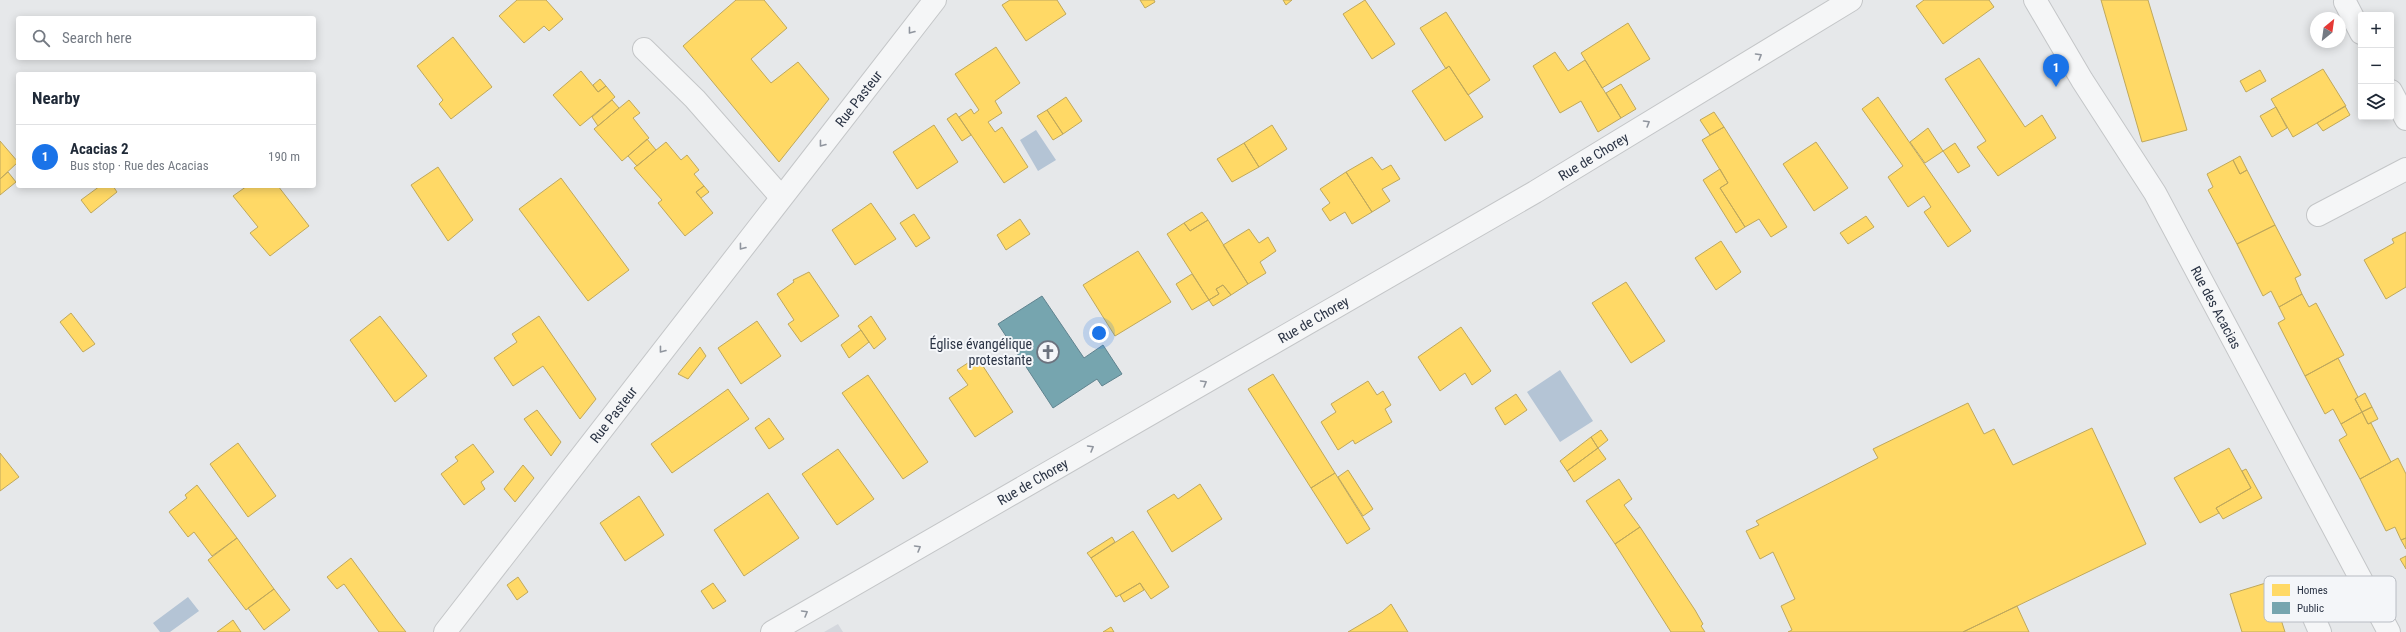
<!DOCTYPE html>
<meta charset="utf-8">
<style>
:root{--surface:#fff;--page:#f6f6f7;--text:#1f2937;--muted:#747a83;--line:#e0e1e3;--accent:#1a73e8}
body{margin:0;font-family:"Roboto Condensed",sans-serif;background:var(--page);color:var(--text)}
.controls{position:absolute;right:12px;top:12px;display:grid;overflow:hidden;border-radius:4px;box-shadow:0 2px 10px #0003}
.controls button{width:36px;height:36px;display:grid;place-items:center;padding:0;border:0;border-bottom:1px solid var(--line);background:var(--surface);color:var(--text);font:20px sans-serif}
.compass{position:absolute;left:2310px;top:12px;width:36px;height:36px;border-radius:50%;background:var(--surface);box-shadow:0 2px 10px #0003;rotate:29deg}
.you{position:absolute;left:1099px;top:333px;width:14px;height:14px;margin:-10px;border:3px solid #fff;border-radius:50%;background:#1a73e8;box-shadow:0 0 0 6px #1a73e833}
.badge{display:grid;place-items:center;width:26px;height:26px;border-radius:50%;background:var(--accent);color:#fff;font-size:13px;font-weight:700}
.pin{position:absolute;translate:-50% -33px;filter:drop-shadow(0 1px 2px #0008)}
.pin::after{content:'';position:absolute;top:21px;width:14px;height:12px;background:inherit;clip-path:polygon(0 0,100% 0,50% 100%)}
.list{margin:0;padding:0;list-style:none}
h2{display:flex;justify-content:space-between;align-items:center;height:52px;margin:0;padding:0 16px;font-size:17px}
h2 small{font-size:13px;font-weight:400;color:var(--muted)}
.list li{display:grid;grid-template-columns:26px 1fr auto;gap:12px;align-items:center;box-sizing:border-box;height:64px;padding:0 16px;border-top:1px solid var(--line)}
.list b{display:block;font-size:15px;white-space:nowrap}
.list p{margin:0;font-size:13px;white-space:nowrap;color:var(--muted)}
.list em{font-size:13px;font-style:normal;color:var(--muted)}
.icon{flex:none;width:22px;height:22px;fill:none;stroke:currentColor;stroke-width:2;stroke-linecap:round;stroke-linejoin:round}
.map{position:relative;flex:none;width:2406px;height:632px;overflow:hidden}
.search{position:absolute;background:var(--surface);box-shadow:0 2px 10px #0003;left:16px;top:16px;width:300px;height:44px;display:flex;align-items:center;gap:10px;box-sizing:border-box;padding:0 14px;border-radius:4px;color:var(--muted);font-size:15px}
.panel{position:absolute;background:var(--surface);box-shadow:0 2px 10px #0003;left:16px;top:72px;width:300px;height:116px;border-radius:4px}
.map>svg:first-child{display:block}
</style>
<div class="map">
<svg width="2406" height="632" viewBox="0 0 2406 632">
<rect width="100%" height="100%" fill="#e6e8ea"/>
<!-- built -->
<path fill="#d4d7dd" d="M838,624L843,632H824Z"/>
<!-- water -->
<path fill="#b4c4d5" d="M1036,130L1056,160L1038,171L1020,140Z
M1560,370L1593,421L1560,442L1527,392Z
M188,597L199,611L170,632H160L153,623Z"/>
<!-- homes -->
<path fill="#ffd966" stroke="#bfa85c" d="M517,0H546L563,19L549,31L544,26L524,43L499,16Z
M736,0H764L787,28L751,59L771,83L798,62L829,99L779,162L683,46Z
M1010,0H1057L1066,14L1026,41L1002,5Z
M1140,0H1154L1155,2L1145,8Z
M1283,0H1292L1286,5Z
M1365,0L1395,44L1372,59L1343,14Z
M1924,0H1989L1994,7L1943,44L1916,6Z
M2101,0H2148L2187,130L2142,142Z
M1446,12L1490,80L1468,95L1449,66L1446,69L1420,28Z
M1628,23L1650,59L1602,88L1581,53Z
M453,37L492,87L451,119L439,104L443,100L417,66Z
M996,47L1020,83L995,101L1002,113L988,122L995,132L1002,127L1028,167L1004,183L959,117L971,109L974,114L979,110L955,74Z
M1555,52L1568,71L1585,60L1621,118L1598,132L1581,101L1560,113L1533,66Z
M1979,58L2025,127L2042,115L2056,138L1998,176L1977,147L1986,141L1945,79Z
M1449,66L1483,117L1445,141L1412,91Z
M2323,69L2346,106L2293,137L2271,99Z
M2260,70L2266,81L2246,92L2240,81Z
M581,71L598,92L606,86L615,97L580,126L553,95Z
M600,79L606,86L598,92L593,85Z
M1621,84L1636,109L1621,118L1606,93Z
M1066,97L1082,121L1063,134L1047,110Z
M1878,97L1971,231L1948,247L1924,212L1931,207L1924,196L1908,207L1888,177L1903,166L1862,109Z
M612,100L619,108L598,126L592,117Z
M629,100L640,113L633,118L649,138L622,161L594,129Z
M2345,106L2350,115L2323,131L2317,123Z
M2276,107L2287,128L2272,137L2260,116Z
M1047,110L1063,134L1053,140L1037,116Z
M1714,112L1724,127L1710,135L1700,120Z
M956,113L971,135L962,141L947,119Z
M934,125L958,162L917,189L893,152Z
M1272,125L1287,149L1259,167L1244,143Z
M1724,127L1787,227L1771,237L1759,219L1745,227L1720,188L1728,183L1702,140Z
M1928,128L1943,151L1925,163L1910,142Z
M647,139L656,150L637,166L628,156Z
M0,141L18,162L0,179Z
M666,142L681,160L687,155L699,170L694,174L704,186L696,192L713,213L685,236L658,203L662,200L634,168Z
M1816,142L1848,188L1814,211L1783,164Z
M1244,143L1259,167L1232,182L1217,159Z
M1955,143L1970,166L1958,173L1943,151Z
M2240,156L2247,170L2240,174L2233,160Z
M1372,157L1382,170L1391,165L1400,179L1382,189L1390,201L1372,212L1346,172Z
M2233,160L2240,174L2247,170L2275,225L2237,244L2208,190L2213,187L2207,174Z
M438,167L473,220L448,241L411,185Z
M1720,169L1728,183L1720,188L1745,227L1736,233L1703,180Z
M8,172L16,182L0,195V179Z
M1346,172L1372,212L1352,224L1345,212L1330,221L1322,209L1330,203L1320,189Z
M561,178L629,270L588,301L519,209Z
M100,186H113L117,192L91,213L81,200Z
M247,186H278L309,226L270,256L250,233L258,227L233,196Z
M704,186L709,192L701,198L696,192Z
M871,203L896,239L855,265L832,230Z
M1202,212L1208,220L1190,231L1184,223Z
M914,214L930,238L916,247L900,223Z
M1866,216L1874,227L1848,244L1840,233Z
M1020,219L1030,234L1006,250L997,235Z
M1208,220L1248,284L1231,295L1223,285L1216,289L1219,294L1209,300L1167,234L1184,223L1190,231Z
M2275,225L2301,275L2295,278L2302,294L2279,307L2271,291L2263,296L2237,244Z
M1249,229L1259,243L1268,237L1276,251L1260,262L1266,273L1248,284L1223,245Z
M2406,232V287L2386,299L2364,260L2394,243L2392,239Z
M1721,241L1741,272L1716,290L1695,258Z
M1138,251L1171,302L1115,336L1083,285Z
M809,272L839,316L801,342L788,324L794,320L777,294L794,282L793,280Z
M1192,274L1209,300L1192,310L1176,284Z
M1626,282L1665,341L1631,363L1592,303Z
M1223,285L1231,295L1213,306L1209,300L1219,294L1216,289Z
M2302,294L2309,307L2316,303L2344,355L2305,376L2278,323L2285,319L2279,307Z
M71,313L95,344L83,352L60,322Z
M380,316L427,376L395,402L350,340Z
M539,316L596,399L580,419L543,366L513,386L494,358L517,342L512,334Z
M871,316L886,339L874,349L858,326Z
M757,321L781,356L741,384L718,348Z
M1461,327L1491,371L1472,385L1465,373L1440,391L1418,357Z
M861,330L869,342L849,358L841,345Z
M700,347L706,356L688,379L678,374Z
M977,357L1013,412L975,437L949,398L968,385L957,370Z
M2338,358L2358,397L2355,399L2362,412L2341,424L2333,409L2325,414L2305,376Z
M1273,374L1335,473L1311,488L1248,389Z
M868,375L928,462L903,479L842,393Z
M1368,381L1377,395L1383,391L1391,405L1385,409L1392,422L1355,444L1353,440L1338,450L1321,422L1336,412L1331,404Z
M728,389L749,419L672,473L651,444Z
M2365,393L2372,407L2362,412L2355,399Z
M1516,394L1527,410L1505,425L1495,408Z
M1968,403L1984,434L1994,429L2013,465L2092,428L2146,544L1963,632H1788L1792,630L1781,606L1795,599L1773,552L1760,559L1746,531L1759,525L1756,521L1878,458L1873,449Z
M2372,407L2378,419L2368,424L2362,412Z
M537,410L561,442L551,456L524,419Z
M2362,412L2368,424L2371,423L2391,462L2360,479L2339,440L2347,435L2341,424Z
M769,418L784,439L769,449L755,428Z
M1601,430L1608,440L1598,448L1591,437Z
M1591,437L1598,448L1567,471L1560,461Z
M238,443L276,496L248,517L210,464Z
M473,444L494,472L481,482L485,489L464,505L441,474L458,461L455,457Z
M1598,448L1606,459L1574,482L1567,471Z
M2229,448L2251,488L2216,508L2219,513L2200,523L2174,478Z
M838,449L874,499L837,525L802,474Z
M0,453L19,477L0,491Z
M2398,458L2406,474V538L2401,540L2395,527L2386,531L2360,479Z
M523,465L534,478L515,502L504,489Z
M2246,469L2262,498L2223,519L2216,508L2251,488L2242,471Z
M1348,470L1373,509L1363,516L1338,477Z
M1335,473L1370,529L1347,544L1311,488Z
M1619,479L1632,499L1624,505L1640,527L1615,544L1586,501Z
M1200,484L1222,519L1172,552L1147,511L1174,494L1178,499Z
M197,485L237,538L212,556L194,532L188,537L169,512L187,498L185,495Z
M768,493L799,538L744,576L714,530Z
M639,496L664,535L625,561L600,523Z
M1640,527L1695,610L1703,624L1701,626L1705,632H1671L1615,544Z
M1133,531L1169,587L1151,599L1140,583L1116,597L1091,558Z
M1112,537L1115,542L1091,558L1087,553Z
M237,538L274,589L246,610L208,560Z
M2406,538V549L2401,540Z
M2406,556V569L2400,559Z
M351,558L398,622L406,632H379L344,584L337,589L327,577Z
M518,577L528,592L517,600L507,585Z
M2269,582L2285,632H2242L2230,594Z
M713,583L726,601L713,609L701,591Z
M1140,583L1144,590L1124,602L1120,595Z
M274,589L290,610L264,630L248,608Z
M1391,604L1408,632H1348L1382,612Z
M2017,606L2029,632H1963Z
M233,620L241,632H217Z
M1111,627L1114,632H1103Z"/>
<!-- public -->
<path fill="#76a5af" stroke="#60838f" d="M1042,296L1084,358L1103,345L1122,374L1102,386L1097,379L1053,408L998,324Z"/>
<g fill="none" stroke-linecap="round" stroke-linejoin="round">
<!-- minor casing -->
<g stroke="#c4c6c8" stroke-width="24">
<g id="minor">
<path id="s1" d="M2035,0L2082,80L2155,193L2389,632"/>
<path d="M2345,2L2361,33"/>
<path d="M644,49L695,99L781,197"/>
<path d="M2391,91L2406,119"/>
<path d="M2318,215L2406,169"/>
<path d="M2302,590L2320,632"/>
<path id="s2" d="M445,632L935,0"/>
<path id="s3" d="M772,632L1535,192L1851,0"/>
</g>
</g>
<!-- minor -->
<use href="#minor" stroke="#f5f6f7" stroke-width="22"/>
</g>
<!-- one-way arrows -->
<defs><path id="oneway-chevron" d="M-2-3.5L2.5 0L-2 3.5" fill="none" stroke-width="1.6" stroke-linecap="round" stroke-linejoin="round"/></defs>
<g stroke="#90959e">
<use href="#oneway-chevron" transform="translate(911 31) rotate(128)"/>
<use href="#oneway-chevron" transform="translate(1759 56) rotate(-31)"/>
<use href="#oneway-chevron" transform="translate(1647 123) rotate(-31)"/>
<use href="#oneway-chevron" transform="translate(822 144) rotate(128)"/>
<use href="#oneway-chevron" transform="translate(742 247) rotate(128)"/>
<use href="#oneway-chevron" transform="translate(662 350) rotate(128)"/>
<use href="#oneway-chevron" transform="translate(1204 383) rotate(-30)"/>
<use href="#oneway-chevron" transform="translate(1091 448) rotate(-30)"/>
<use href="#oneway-chevron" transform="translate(918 548) rotate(-30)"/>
<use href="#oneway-chevron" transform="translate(805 613) rotate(-30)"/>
</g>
<!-- icons -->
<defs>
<g id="church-ring" transform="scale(1.15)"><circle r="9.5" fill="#f4f6f9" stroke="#6c737f" stroke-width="1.5"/><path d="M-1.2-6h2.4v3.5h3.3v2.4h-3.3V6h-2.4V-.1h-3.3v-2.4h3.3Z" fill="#6c737f"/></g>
</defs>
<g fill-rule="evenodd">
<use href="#church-ring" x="1048" y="352"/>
</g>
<g text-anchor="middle" stroke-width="4" stroke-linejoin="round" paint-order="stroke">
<!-- street labels -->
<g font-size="14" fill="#2b3445" stroke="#f4f6f9">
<text dy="5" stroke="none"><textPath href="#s2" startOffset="675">Rue Pasteur</textPath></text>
<text dy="5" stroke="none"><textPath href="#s3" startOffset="949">Rue de Chorey</textPath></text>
<text dy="5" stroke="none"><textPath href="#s1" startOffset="357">Rue des Acacias</textPath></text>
<text dy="5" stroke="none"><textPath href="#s3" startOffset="625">Rue de Chorey</textPath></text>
<text dy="5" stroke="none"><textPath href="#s2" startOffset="275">Rue Pasteur</textPath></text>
<text dy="5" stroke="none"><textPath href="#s3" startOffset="301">Rue de Chorey</textPath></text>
</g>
<!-- poi labels -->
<g font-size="14" fill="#2b3445" stroke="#f4f6f9" text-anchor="end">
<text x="1032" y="349">Église évangélique<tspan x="1032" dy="16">protestante</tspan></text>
</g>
</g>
<!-- legend -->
<rect x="2264" y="576" width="132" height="46" rx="6" fill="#f4f6f9" stroke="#b8bcc3" stroke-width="1"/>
<rect x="2272" y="584" width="18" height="12" fill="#ffd966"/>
<rect x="2272" y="602" width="18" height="12" fill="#76a5af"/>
<g font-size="11" fill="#2b3445">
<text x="2297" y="594">Homes</text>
<text x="2297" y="612">Public</text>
</g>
</svg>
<div class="controls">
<button>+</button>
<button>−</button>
<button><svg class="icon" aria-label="layers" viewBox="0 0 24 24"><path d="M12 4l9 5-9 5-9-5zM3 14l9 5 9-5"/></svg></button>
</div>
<svg class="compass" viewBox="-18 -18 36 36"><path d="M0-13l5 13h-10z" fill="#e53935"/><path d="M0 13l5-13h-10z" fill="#747a83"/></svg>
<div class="you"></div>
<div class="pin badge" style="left:2056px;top:87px">1</div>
<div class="search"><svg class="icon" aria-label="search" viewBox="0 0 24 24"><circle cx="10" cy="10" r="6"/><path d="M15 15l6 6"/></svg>Search here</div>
<section class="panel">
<h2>Nearby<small></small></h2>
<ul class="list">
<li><span class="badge">1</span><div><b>Acacias 2</b><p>Bus stop · Rue des Acacias</p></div><em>190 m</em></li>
</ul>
</section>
</div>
